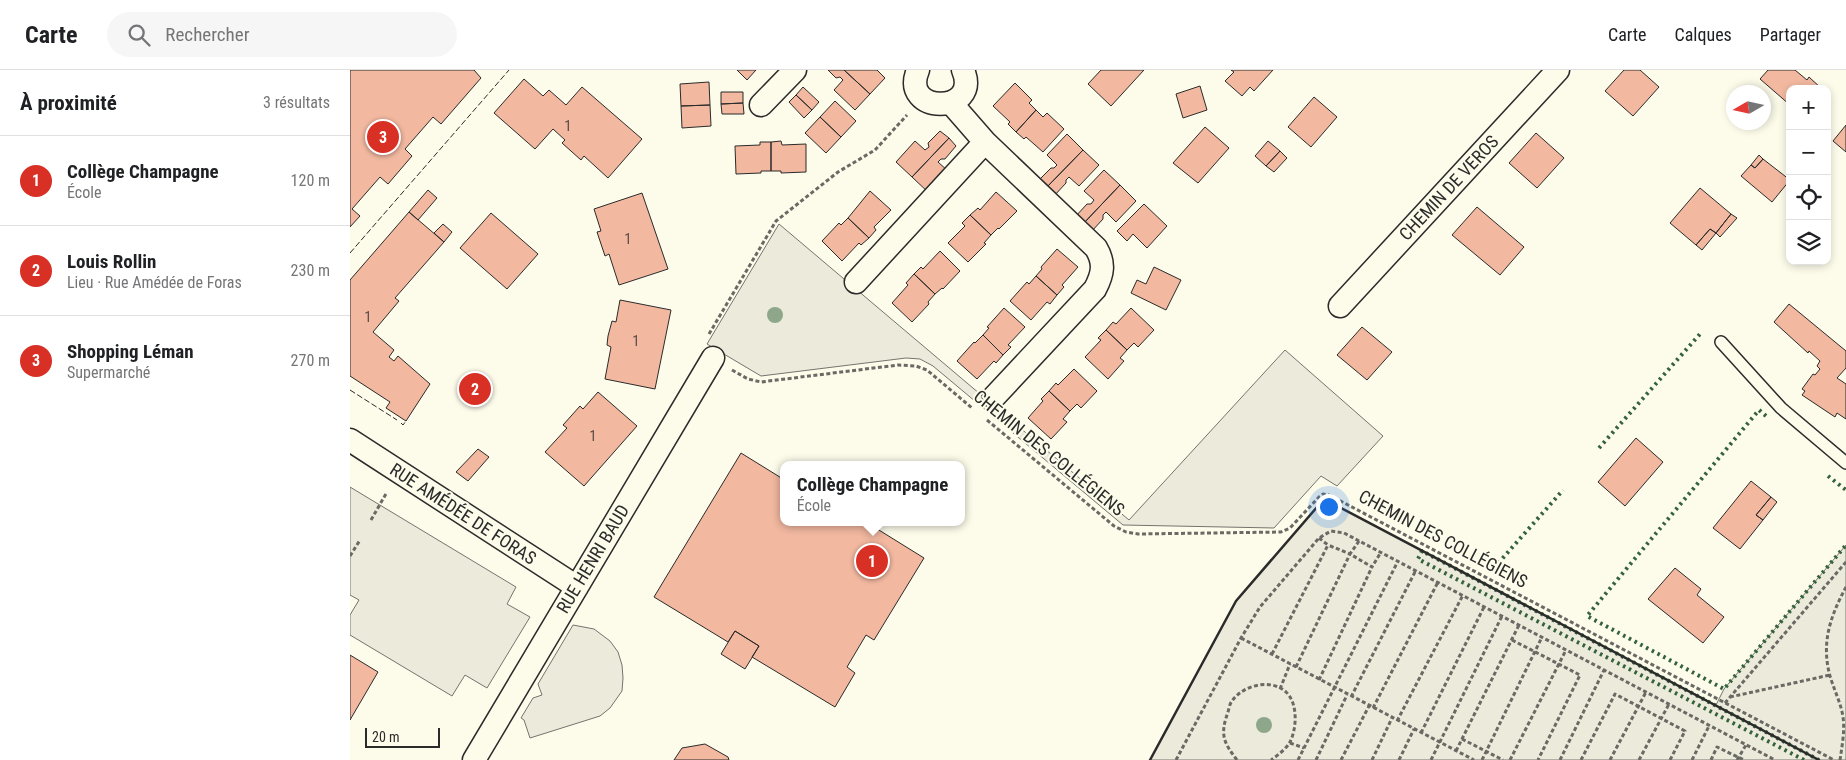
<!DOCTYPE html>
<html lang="fr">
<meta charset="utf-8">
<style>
:root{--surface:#fff;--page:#f6f6f6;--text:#202124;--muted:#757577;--line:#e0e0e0;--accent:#d93025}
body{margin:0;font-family:"Roboto Condensed",sans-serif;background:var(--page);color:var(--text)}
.controls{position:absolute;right:15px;top:15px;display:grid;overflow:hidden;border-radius:10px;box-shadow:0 2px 8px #0003}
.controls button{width:45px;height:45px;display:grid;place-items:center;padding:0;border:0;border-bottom:1px solid var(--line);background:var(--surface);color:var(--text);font:25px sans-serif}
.compass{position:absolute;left:1376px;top:15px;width:45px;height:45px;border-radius:50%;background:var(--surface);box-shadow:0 2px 8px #0003;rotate:261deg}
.scale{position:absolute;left:15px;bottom:12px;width:75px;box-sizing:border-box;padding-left:5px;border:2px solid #2b2b2b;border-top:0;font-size:14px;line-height:18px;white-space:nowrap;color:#2b2b2b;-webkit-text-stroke:4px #fdfbea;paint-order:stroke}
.you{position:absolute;left:978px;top:436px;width:18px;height:18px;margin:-12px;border:4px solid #fff;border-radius:50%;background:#1a73e8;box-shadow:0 0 0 8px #1a73e833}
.badge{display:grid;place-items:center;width:32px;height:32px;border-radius:50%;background:var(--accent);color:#fff;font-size:16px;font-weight:700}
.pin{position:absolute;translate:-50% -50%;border:2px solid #fff;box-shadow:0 1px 5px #0006}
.popup{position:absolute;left:430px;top:391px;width:185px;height:65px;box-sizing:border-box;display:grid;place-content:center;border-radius:10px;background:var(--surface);filter:drop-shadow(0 1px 4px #0005);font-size:16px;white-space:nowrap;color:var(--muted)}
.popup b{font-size:19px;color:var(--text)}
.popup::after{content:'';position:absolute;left:50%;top:100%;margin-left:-10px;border:10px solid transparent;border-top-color:var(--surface)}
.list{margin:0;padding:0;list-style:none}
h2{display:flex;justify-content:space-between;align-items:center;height:65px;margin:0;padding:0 20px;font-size:21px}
h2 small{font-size:16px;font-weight:400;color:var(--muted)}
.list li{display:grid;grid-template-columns:32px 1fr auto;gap:15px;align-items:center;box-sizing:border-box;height:90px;padding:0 20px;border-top:1px solid var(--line)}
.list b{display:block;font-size:19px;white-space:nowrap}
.list p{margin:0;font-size:16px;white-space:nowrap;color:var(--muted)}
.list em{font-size:16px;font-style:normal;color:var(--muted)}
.icon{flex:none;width:28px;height:28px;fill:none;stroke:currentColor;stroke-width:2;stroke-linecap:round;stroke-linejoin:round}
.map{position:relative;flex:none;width:1496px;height:690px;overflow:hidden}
header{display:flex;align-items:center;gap:30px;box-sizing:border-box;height:70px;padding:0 25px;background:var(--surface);border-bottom:1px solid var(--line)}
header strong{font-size:24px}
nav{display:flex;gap:28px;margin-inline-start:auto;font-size:18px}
.search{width:350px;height:45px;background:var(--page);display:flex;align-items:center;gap:12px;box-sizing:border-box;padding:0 18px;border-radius:28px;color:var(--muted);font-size:19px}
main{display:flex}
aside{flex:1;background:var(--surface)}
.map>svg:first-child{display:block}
</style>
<header>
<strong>Carte</strong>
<div class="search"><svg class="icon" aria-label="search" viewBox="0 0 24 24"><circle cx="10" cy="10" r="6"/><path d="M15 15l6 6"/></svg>Rechercher</div>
<nav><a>Carte</a><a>Calques</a><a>Partager</a></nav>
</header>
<main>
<aside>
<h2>À proximité<small>3 résultats</small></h2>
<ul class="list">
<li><span class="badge">1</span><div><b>Collège Champagne</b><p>École</p></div><em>120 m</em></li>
<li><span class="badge">2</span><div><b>Louis Rollin</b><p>Lieu · Rue Amédée de Foras</p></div><em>230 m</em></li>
<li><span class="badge">3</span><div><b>Shopping Léman</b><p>Supermarché</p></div><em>270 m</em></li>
</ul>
</aside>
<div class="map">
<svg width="1496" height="690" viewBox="0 0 1496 690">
<rect width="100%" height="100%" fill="#fdfbea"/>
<!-- green -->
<path fill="#ecebdb" stroke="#74746e" d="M429,154L779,450L935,280L1033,366L987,416L971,406L924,458L773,455L583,296L570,289L556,288L411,306L357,274Z
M974,429L1366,635L1374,619L1496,475V690H800L886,531Z"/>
<!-- parking -->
<path fill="#eceadb" stroke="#74746e" d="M0,417L166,517L157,534L180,547L137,618L115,605L102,626L0,565V545L9,530L0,525Z
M223,555L244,559L260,571L268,582L272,595L273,608L272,621L260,638L250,646L180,668L174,650L171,648L183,628L192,625L188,614Z"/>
<!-- building -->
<path fill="#f2b8a0" stroke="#2b2b2b" d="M0,0H124L131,8L91,54L83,47L55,79L62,86L38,114L30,107L2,139L10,146L0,157Z
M387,0H406L397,10Z
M478,0H494L520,24L505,40L484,20L493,10L490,7L486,8Z
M494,0H527L535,8L520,24Z
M751,0H794L761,36L738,14Z
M881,0H923L904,21L900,17L892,26L875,11L884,2Z
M1274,0H1290L1309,17L1283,46L1255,21Z
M1418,0H1445L1457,10L1459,7L1472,19H1440V35L1410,9Z
M174,9L193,26L199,20L216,35L232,17L292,69L258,108L234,86L231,90L212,73L215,70L203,59L185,79L144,43Z
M359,12L360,35L331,36L330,14Z
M665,13L682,30L679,33L686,40L666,62L658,54L660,52L643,36Z
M850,16L857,40L833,48L826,24Z
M453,17L469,32L462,40L446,25Z
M371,22H393V33L371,34Z
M446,25L462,40L454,48L439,32Z
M964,27L987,47L961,77L938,57Z
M485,31L506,51L491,67L470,47Z
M393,33L394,44H372L371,34Z
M360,35L361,56L332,58L331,36Z
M686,40L693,47L697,43L714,59L693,82L676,67L674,69L666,62Z
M470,47L491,67L476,83L455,63Z
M1496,55V82L1483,71Z
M855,57L879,78L848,113L823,93Z
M590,61L599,68L562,107L546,92L565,71L575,80L579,77L578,73Z
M1186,63L1214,88L1187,118L1159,93Z
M717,64L733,80L696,118L688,111L701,98H704L707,95L697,85Z
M599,68L606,76L595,89H591L588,92L598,101L579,123L562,107Z
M431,71L432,75L456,74V102L431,103V101H421V72Z
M918,71L930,81L916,96L905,86Z
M410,72H421V101H411V103L386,104L385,76L410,75Z
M733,80L749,95L729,116L719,107L716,110V113L704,126L696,118Z
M930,81L937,88L924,102L916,96Z
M1409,85L1413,89L1405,98L1401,95Z
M1413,89L1440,110L1422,132L1391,106L1401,95L1405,98Z
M754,100L770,115L733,154L725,147L737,134H741L744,130L734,121Z
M770,115L786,131L766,152L756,142L753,145V149L741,162L733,154Z
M1350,118L1381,144L1366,163L1360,159L1346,175L1320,153Z
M78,120L87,128L68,150L59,142Z
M520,121L541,140L524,157L526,160L519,168L498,148Z
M646,122L667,141L649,159L648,158L641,165L620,145L628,138L630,140Z
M292,123L318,199L269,215L259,184L255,186L247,162L251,161L244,139Z
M794,134L817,156L797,178L783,164L777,171L767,161Z
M1127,137L1174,177L1150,205L1102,165Z
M59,142L94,172L45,228L49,231L23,262L44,280L39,287L44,291L48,286L80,314L56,351L36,338L40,332L0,306V210Z
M141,143L188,184L157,219L110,178Z
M1381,144L1387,148L1370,167L1366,163Z
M620,145L641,165L634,173L636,174L618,192L598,173L615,156L612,153Z
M498,148L519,168L511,175L509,173L492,191L472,171L489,153L491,155Z
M93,154L102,162L94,172L84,163Z
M1360,159L1366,163L1352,180L1346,175Z
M707,179L728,197L712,215L714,217L707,225L686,206L692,199L691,197Z
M590,181L610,201L593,219L592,218L585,224L564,204L571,197L573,199Z
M804,197L831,210L816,240L781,223L787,210L796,214Z
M564,204L585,224L578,232L579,234L562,252L542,233L558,215L556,213Z
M686,206L707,225L700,234L697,232L681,250L660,231L677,212L679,214Z
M270,230L321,240L305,319L255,309L261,277L257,275L258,266L262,251L266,252Z
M1439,234L1496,281V298L1487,308L1496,314V349L1487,343L1485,347L1452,325L1455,321L1452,319L1463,304L1465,305L1470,299L1467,296L1470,291L1459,281L1458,283L1424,252Z
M654,238L675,257L658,275L661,277L653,285L633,265L639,258L637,257Z
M781,238L804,260L788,277L784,273L777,280L756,260L763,252L766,254Z
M1012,257L1042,282L1017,310L987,285Z
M756,260L777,280L770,288L774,291L758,309L735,287L751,270L748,268Z
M633,265L653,285L646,293L644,291L627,309L607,291L624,272L625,273Z
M724,299L747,321L731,338L727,334L720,341L699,321L706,313L708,315Z
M699,321L720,341L713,349L717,352L701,369L678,348L693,331L691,329Z
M248,322L287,356L234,416L195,382L217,358L213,355L230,336L233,339Z
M1286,368L1313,392L1275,436L1248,412Z
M128,379L139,387L118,411L106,402Z
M391,383L433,409V452H516L574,488L524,570L516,565L497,597L505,603L485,637L402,587L409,576L385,561L378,572L304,527Z
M1401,411L1421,427L1406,445L1413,450L1390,479L1363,458Z
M1421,427L1427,432L1413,450L1406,445Z
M1325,498L1351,519L1347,525L1374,547L1353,573L1298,529Z
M385,561L409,576L395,599L371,584Z
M0,585L28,602L0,650Z
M355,674L378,687L379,690H324L332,678Z"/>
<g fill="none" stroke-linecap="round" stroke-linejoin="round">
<!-- lane casing -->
<g stroke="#2b2b2b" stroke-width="14">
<path id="lane" d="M1371,272L1431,338L1496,393"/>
</g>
<!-- street casing -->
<g stroke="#2b2b2b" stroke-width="25">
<path id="street" d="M568,0C549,45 632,45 613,0
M601,33L635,72L746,178C755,193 753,204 745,219L644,327
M411,35L445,0
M506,212L635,72
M990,236L1208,0
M0,370L227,517
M124,690L363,288"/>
</g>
<!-- path -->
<path stroke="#6a6964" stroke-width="3" stroke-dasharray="4 2.5" stroke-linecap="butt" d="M359,264L426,151L488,102L525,80L557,45
M382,300L398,309L411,312L548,295L566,296L577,300L622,338
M637,350L764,456L776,462L788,464L931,462L940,458L969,427L973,424L979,425L1484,690
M21,450L37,422
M1009,471L1000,484L1022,497L1031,482
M0,486L10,470
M891,568L1124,690
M1162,570L1230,605L1188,690
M922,584L978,475L969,468
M946,597L1000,484L978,475
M969,610L1022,497
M930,619L940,594
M1001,627L1066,500
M1380,627L1480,605
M1375,633L1496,492
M1023,638L1088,512
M1047,651L1113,525
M1071,663L1134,537
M1112,669L1153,690
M940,673L954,678
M1106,681L1169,555
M826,690L891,568L910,537L969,468L981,461L994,463L1425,690
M887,690C873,672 870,664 878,642C879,638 880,633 882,631C893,615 921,608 936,622C948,633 947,658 940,672C937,678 927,686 921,690
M948,690L1048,491
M966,690L997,625
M991,690L1019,636
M1022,690L1042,648
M1049,690L1064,659
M1081,690L1152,546
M1132,690L1192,567
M1160,690L1216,580
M1210,690L1254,600
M1231,690L1265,624L1335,661L1320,690
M1260,690L1296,622
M1289,690L1319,634
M1342,690L1359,656
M1361,690L1367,677L1394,690
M1387,690L1396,675
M1490,690C1492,676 1495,661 1493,647C1491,633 1484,620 1480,606C1471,573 1480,547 1496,517"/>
<!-- lane -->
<use href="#lane" stroke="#fdfbea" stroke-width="11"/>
<!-- street -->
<use href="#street" stroke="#fdfbea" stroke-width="22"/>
<!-- hedge -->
<path stroke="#34623c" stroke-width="4" stroke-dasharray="2.5 4" stroke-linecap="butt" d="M1416,346L1409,340L1237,546L1374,619L1496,475
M1249,378L1350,264
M1478,406L1496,420
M1144,498L1213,420
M1454,690L1068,489L1072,481L1469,690"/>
<!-- fence -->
<path stroke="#2b2b2b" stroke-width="1" stroke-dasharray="6 2.5" stroke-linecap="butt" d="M0,183L159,0
M0,320L47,350
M51,353L53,355L56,351"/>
<!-- wall -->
<path stroke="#2b2b2b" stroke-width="2.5" d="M800,690L886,531L974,429L1469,690"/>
</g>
<!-- trees -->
<g fill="#8ea78a">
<circle cx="425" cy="245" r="8"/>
<circle cx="914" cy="655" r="8"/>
</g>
<g text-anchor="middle" stroke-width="4" stroke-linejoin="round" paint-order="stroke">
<!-- number labels -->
<g font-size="15" fill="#5d4e48">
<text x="218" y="61">1</text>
<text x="278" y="174">1</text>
<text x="18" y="252">1</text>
<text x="286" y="276">1</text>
<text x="243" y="371">1</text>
</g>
<!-- street labels -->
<g font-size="18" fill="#2b2b2b" stroke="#fdfbea">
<text transform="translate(1099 118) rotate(-47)" y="6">CHEMIN DE VEROS</text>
<text transform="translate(699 383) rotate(39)" y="6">CHEMIN DES COLLÉGIENS</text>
<text transform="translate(113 444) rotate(33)" y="6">RUE AMÉDÉE DE FORAS</text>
<text transform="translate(1093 469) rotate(28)" y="6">CHEMIN DES COLLÉGIENS</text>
<text transform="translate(243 489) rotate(-59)" y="6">RUE HENRI BAUD</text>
</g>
</g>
</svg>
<div class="controls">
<button>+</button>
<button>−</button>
<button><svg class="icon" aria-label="locate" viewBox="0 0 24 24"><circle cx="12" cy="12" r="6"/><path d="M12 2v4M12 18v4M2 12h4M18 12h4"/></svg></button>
<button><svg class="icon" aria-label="layers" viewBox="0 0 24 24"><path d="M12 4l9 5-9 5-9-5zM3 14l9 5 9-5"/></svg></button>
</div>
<svg class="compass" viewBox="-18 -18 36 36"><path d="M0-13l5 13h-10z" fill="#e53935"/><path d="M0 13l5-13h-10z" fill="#757577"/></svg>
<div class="scale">20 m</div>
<div class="you"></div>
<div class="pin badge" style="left:522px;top:491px">1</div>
<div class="popup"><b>Collège Champagne</b>École</div>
<div class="pin badge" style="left:125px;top:319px">2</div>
<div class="pin badge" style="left:33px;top:67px">3</div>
</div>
</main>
